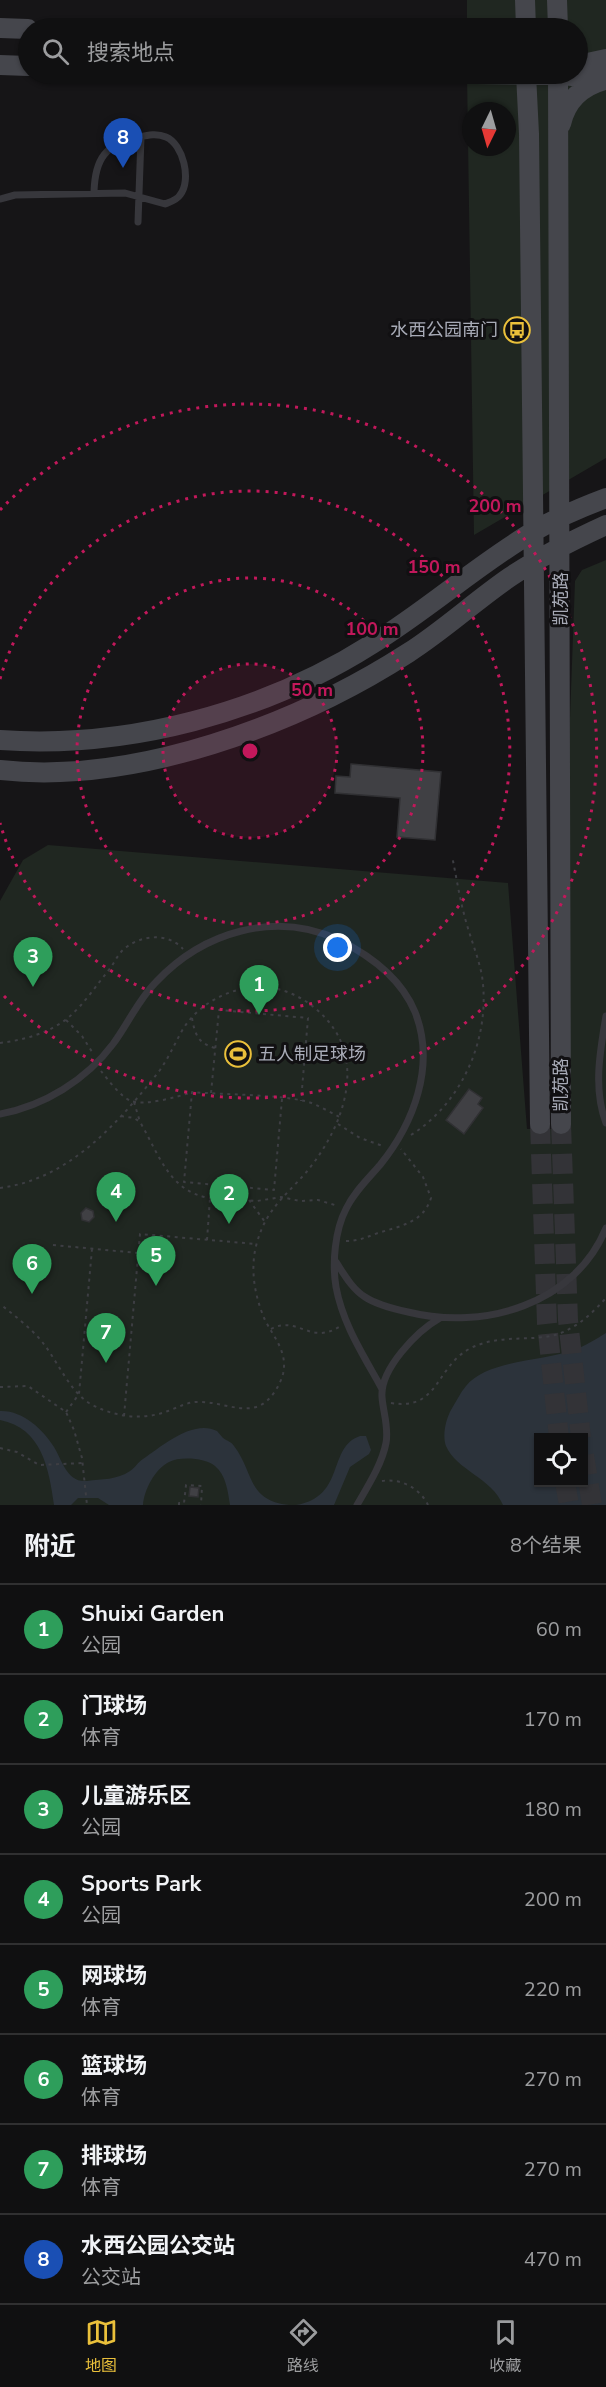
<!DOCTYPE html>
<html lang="zh">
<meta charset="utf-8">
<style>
:root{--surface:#101011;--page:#1e1e1f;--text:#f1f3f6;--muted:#9c9d9f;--line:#303031;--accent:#eac03b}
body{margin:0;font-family:"Nunito Sans","Noto Sans SC",sans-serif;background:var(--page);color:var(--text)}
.controls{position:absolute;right:18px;bottom:18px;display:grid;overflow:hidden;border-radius:0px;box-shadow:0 2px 4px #0004}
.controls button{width:54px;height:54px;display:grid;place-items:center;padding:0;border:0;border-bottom:2px solid var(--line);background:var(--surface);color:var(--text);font:30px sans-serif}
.compass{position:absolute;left:462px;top:102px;width:54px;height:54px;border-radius:50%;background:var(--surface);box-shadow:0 2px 4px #0004;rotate:185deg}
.you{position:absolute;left:338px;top:948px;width:21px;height:21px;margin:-15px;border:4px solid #fff;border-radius:50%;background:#1a73e8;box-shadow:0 0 0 9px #1a73e833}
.badge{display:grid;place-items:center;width:39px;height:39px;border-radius:50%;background:var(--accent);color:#fff;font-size:20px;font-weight:700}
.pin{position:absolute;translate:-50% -50px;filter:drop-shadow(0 2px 3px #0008)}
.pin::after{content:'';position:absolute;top:32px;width:21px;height:18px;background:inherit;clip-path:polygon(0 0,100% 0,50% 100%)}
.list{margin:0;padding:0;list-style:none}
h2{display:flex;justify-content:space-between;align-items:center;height:78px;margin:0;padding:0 24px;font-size:26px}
h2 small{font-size:20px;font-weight:400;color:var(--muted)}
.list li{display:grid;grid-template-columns:39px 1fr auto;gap:18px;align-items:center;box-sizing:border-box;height:90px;padding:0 24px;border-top:2px solid var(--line)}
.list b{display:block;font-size:22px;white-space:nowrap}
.list p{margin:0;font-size:20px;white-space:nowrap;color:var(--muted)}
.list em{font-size:20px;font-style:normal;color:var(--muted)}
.icon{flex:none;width:33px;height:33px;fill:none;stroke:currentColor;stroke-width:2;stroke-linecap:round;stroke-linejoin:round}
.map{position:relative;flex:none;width:606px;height:1505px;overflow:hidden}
.search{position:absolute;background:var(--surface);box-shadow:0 2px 4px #0004;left:18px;right:18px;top:18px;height:66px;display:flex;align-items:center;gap:15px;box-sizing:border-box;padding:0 21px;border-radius:33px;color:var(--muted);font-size:22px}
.sheet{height:798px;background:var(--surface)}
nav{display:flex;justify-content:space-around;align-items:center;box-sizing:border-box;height:84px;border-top:2px solid var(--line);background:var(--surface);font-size:16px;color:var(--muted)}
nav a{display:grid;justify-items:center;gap:3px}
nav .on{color:var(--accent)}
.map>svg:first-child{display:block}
</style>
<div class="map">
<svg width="606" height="1505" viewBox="0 0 606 1505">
<rect width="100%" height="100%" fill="#161517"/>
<!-- green -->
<path fill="#202721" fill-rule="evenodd" d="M467,0H606V458L474,535L467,74H578V28H467ZM471,111H507V147H471Z
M606,560V1505H0V901L23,860L48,845L508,883L527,1129H569V745L575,581L582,570ZM538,1438H584V1482H538Z"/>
<!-- water -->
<path fill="#2c333b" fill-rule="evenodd" d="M606,1333V1505H503C492,1478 456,1470 446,1446C442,1435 446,1419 451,1410C456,1402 460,1393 466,1386C487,1360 544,1361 574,1350C585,1346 596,1339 606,1333ZM538,1438H584V1482H538Z
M0,1411C22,1410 43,1429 54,1447C62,1460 67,1483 87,1481C102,1479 117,1480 130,1471C135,1468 138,1462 143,1459C162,1446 193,1419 217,1431C219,1433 221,1436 223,1438C227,1441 232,1442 234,1446C254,1472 247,1501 289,1505H230C228,1492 226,1475 215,1466C206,1458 180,1456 169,1462C155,1469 144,1490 143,1505H109L98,1498H78L71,1505H54C49,1469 42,1428 0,1420Z
M360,1436H366L371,1450L369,1454L350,1467L334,1505H296C346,1497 327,1447 360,1436Z"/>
<!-- building -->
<path fill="#404044" stroke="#303033" stroke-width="1.5" d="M351,764L441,772L435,840L397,837L400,798L335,793L336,776L350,777Z
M469,1089L482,1098L478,1104L483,1108L464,1134L446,1120Z
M86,1208L93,1211L94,1217L89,1222L82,1220L81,1213Z
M190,1487L199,1488L198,1497L189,1496Z"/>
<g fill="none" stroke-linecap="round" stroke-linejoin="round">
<!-- secondary-tunnel -->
<path stroke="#333337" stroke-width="20" stroke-dasharray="20 10" stroke-linecap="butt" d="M540,1124L547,1323L559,1438
M561,1124L568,1320L581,1438
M584,1455L592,1505
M565,1482L569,1505"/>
<!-- path -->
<path stroke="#3d3e43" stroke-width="2" stroke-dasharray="3 4.5" stroke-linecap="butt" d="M192,1018C195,1035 198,1043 215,1048
M66,1020L82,1036L94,1055
M0,1043C24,1040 50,1033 69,1017C83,1005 96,986 108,971C114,964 117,955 124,949C140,935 168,932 183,949
M101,1071C108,1080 121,1097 131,1101C145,1106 178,1097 192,1092
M211,1093L219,1010L308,1018L301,1101
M282,1099L274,1190L184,1182L192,1092C227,1095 272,1094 305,1101C317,1104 329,1112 340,1117
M134,1102L140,1122
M121,1116L134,1118L140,1122C159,1154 169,1192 210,1198
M338,1124L360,1138L383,1146
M411,1135C463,1102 491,1037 482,976C478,955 469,935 464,914C459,895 456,875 452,856
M0,1188C70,1179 119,1122 160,1070C169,1057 175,1043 183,1029C199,1003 232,986 263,987C288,988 312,1002 328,1021C364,1063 344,1121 315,1161C292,1193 267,1203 256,1246C250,1271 255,1297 265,1320C274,1338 288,1352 283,1374C280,1385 271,1401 259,1406C241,1413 220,1402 201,1402C189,1401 179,1407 168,1411C142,1421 113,1417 89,1403C69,1390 58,1362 43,1343C31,1328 15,1316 0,1304
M249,1200L265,1222
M207,1240L210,1198L257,1201L281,1197L300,1201L318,1200L338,1206
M346,1241C358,1241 367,1237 378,1233C400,1226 423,1223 431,1198L423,1177L401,1149
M53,1245L138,1253
M271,1329C297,1315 310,1345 339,1327
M0,1387L28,1386L66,1412L74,1430L82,1458L87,1505
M391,1403C439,1411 435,1368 469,1349C494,1336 518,1340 545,1337C570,1334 590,1316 606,1298
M66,1412L79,1394L92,1249
M124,1416L140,1234L256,1244
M0,1448L17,1452L39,1465L83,1463
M382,1481C400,1478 420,1488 428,1505
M179,1505V1503H184L186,1485L202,1486L201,1505"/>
<!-- lane -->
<path stroke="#37373c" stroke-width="7" d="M0,199L15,195L125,193L165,204C170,202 177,200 180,195C192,180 183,144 166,137C157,133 148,135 139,137C105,144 95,159 94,192
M138,222L141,137
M606,1016C600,1051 593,1089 606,1123
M0,1114C44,1106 86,1080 113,1044C128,1024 138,1000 156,982C203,932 275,910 339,940C371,956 401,978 415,1012C436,1065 414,1123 380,1165C368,1179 354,1192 346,1209C335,1230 332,1263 336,1287C343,1325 364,1356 382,1389
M336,1262C344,1274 352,1289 365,1297C377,1305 394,1309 408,1312C484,1331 575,1304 606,1228
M357,1505C368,1486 382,1464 386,1443C389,1427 383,1412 382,1397C380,1369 417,1331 440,1318"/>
<!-- secondary -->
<path stroke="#45464c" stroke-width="20" d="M525,0L526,28
M557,0L558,28
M0,28L28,29
M0,65L28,66
M578,65L606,59
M476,74L561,75L606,79
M526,74L529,134L540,1124
M558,74L561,1124
M561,124C566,101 582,86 605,80
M0,740C128,749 263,713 372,644C429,609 478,564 536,530C558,517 582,507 606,498
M0,770C135,785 296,725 408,653C444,630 475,601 510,577C541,556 573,540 606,525"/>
</g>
<!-- distance rings -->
<circle cx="250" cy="751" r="87" fill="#c2185b" fill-opacity=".12"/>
<g fill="none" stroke="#c2185b" stroke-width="3" stroke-dasharray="3 6">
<circle cx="250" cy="751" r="87"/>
<circle cx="250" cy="751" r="173"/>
<path d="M0 679A260 260 0 1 1 0 823"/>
<path d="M0 510A347 347 0 1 1 0 992"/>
</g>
<!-- icons -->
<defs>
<g id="bus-ring" transform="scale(1.35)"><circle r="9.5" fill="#111012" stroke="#eac03b" stroke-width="1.5"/><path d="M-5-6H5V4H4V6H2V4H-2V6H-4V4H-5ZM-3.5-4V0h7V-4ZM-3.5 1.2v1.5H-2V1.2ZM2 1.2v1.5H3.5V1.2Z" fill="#eac03b"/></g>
<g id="stadium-ring" transform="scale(1.35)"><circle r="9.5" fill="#111012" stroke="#eac03b" stroke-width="1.5"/><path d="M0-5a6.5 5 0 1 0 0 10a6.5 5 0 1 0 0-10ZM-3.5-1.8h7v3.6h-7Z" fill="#eac03b"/></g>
</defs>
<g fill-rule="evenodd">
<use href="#bus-ring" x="517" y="330"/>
<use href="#stadium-ring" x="238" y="1054"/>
</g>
<g text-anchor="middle" stroke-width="6" stroke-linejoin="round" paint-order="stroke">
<!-- poi labels -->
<g font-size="18" fill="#a8abb7" stroke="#111012" text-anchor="end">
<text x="498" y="336">水西公园南门</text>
<text x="258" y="1060" text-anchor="start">五人制足球场</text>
</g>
<!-- street labels -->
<g font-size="18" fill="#a8abb7" stroke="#111012">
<text transform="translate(561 599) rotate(-90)" y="6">凯苑路</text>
<text transform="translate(561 1085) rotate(-90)" y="6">凯苑路</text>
</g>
</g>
<circle cx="250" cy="751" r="9" fill="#c2185b" stroke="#111012" stroke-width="3"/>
<g font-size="18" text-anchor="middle" font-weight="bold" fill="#c2185b" stroke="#111012" stroke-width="6" stroke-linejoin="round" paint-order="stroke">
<text x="495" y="512">200 m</text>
<text x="434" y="573">150 m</text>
<text x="372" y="635">100 m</text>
<text x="312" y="696">50 m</text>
</g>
</svg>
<div class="controls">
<button><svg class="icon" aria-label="locate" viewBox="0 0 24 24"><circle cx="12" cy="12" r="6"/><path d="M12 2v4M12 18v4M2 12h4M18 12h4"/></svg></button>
</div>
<svg class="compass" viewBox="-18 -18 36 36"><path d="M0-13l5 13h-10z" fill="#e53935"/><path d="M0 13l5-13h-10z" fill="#9c9d9f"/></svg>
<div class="you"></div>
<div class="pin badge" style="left:259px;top:1015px;background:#2e9e5b">1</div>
<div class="pin badge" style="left:229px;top:1224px;background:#2e9e5b">2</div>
<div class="pin badge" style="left:33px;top:987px;background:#2e9e5b">3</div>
<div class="pin badge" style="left:116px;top:1222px;background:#2e9e5b">4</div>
<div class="pin badge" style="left:156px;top:1286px;background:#2e9e5b">5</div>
<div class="pin badge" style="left:32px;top:1294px;background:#2e9e5b">6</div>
<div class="pin badge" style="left:106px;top:1363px;background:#2e9e5b">7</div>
<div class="pin badge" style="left:123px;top:168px;background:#1a4fb4">8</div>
<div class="search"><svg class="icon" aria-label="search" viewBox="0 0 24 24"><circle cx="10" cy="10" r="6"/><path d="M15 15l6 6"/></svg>搜索地点</div>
</div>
<section class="sheet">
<h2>附近<small>8个结果</small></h2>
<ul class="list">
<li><span class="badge" style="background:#2e9e5b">1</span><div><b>Shuixi Garden</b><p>公园</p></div><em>60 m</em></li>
<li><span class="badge" style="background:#2e9e5b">2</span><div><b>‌门球场‌</b><p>体育</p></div><em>170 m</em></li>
<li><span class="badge" style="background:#2e9e5b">3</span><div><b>儿童游乐区</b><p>公园</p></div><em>180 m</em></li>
<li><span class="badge" style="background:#2e9e5b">4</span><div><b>Sports Park</b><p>公园</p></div><em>200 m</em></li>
<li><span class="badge" style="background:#2e9e5b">5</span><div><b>网球场</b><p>体育</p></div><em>220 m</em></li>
<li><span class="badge" style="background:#2e9e5b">6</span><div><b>篮球场</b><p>体育</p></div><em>270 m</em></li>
<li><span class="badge" style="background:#2e9e5b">7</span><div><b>排球场</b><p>体育</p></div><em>270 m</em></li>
<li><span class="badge" style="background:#1a4fb4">8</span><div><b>水西公园公交站</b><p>公交站</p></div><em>470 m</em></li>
</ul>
</section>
<nav>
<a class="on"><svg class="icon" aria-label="map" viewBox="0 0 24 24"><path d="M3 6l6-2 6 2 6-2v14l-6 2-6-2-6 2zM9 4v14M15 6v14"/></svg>地图</a>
<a><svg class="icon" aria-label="directions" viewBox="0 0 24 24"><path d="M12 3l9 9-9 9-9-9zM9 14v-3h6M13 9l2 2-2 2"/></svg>路线</a>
<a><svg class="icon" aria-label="saved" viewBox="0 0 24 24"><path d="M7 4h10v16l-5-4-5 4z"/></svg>收藏</a>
</nav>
